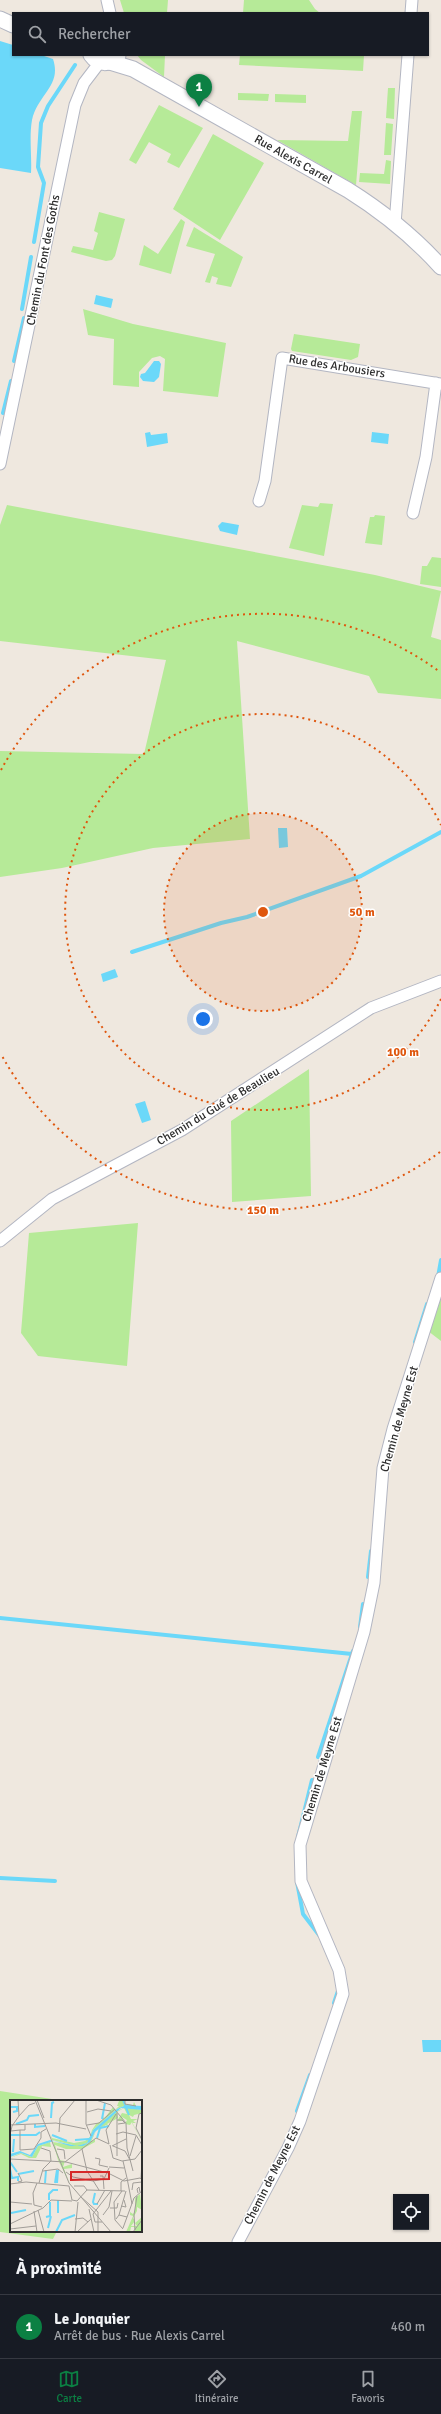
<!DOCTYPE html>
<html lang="fr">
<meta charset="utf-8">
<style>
:root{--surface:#171b24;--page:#242831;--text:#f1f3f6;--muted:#9ea1a6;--line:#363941;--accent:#0b8043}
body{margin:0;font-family:Signika,sans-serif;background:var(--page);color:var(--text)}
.controls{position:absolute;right:12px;bottom:12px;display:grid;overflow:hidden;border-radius:0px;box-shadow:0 1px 3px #0004}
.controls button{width:36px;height:36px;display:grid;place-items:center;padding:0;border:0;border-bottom:1px solid var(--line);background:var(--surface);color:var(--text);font:20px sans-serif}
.you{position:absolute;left:203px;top:1019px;width:14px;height:14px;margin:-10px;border:3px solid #fff;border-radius:50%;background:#1a73e8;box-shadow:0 0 0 6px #1a73e833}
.badge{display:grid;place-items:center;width:26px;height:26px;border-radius:50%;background:var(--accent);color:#fff;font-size:13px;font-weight:700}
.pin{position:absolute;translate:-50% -33px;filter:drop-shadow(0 1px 2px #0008)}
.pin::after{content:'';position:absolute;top:21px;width:14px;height:12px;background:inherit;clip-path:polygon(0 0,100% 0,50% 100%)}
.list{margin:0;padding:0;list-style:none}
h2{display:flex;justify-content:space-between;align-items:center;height:52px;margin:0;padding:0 16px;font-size:17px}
h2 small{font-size:13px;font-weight:400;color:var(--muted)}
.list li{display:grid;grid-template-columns:26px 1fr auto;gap:12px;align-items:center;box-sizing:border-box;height:64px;padding:0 16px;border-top:1px solid var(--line)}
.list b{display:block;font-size:15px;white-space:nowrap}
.list p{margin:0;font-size:13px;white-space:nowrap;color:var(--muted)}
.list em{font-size:13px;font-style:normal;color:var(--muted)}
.icon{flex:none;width:22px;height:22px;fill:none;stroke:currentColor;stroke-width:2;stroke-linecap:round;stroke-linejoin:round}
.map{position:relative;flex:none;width:441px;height:2242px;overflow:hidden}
.search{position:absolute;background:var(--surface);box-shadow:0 1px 3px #0004;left:12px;right:12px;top:12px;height:44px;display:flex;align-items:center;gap:10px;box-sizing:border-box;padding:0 14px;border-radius:0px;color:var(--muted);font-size:15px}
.sheet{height:116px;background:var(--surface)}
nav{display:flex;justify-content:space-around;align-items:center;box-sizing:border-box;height:56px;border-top:1px solid var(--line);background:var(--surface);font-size:11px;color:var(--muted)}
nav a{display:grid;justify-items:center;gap:2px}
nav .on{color:var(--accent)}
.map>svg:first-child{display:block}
</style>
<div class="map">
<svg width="441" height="2242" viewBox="0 0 441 2242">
<rect width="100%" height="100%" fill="#efe8df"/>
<!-- green -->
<path fill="#b6ea98" d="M120,0H168L167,13H124Z
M244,0H309L315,9L320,13H243Z
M137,55H165L164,77L141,60Z
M240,55H364L363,71L239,65Z
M388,88H395L394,119L386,118Z
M238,93L269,94L268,101L238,100Z
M275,94L306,95V103L275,102Z
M159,105L203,128L179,168L167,162L171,154L149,142L136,164L129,160Z
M352,111H362L356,185L277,140L348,141Z
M386,123L393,124L391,155H384Z
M213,134L264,163L220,240L173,209Z
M386,160L391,161L390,184L359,182L360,173L384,174Z
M99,212L125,219L115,256L112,260L106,261L71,252L73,246L93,250L98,233L94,231Z
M181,219L185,222L171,274L139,265L144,245L158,254Z
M194,227L243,257L231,287L216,284L218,278L212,276L210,283L205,282L215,254L186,246Z
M83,309L133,324L226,343L218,397L163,391L165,359L160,356L152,358L139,372V387L113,385L114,339L88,335Z
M294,334L360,344L358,357L351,360L292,351L291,349Z
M320,503L333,504L324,556L289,548L302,505L318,507Z
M7,505L375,575L441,591L431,637L441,640V699L378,693L369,676L237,641L250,839L153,848L62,868L0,877V751L144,754L166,660L0,641V525Z
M375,515L385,516L382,545L365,543L370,517H374Z
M432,557L441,558V587L420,584L422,566H427Z
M309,1069L311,1196L232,1202L231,1121Z
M138,1223L127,1366L38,1356L21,1333L29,1233Z
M441,1291V1341L428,1331Z
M0,2091L65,2101H11V2231H57L53,2239L0,2232Z"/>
<!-- water -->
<path fill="#6bd8f9" d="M0,41L13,45V55H41L53,59C62,86 38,94 32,120C29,137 32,156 31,173L0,168Z
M96,295L113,299L111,308L94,304Z
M154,361H159L161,364L159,377L154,382L143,381L140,377L141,374L145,373Z
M150,432L151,435L167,433L168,443L147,447L145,433Z
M372,432L389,434L388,444L371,442Z
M222,522L239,525L237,535L220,531L218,526Z
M287,828L288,847L279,848L278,828Z
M115,969L118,977L103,982L101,974Z
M145,1101L151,1120L142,1123L135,1104Z
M422,2040H441V2052H423Z"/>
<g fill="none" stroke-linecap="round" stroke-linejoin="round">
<!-- stream -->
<path stroke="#6bd8f9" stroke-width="4" d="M34,242L44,183L38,167L41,123L48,106L75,65
M22,309L31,257
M14,361L24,318
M3,413L11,381
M132,952L221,923L247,917L361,876L441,832
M438,1277L441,1260
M415,1342L427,1304
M368,1577L371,1551
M0,1618L352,1654
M360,1627L363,1604
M318,1757L353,1651
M298,1837L312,1780
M0,1878L55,1881
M297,1882L303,1914L319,1935
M334,2003L339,1988
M297,2111L310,2075"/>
<!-- street casing -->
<g stroke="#b3b6c2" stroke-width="13">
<path id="street" d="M107,0L110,13
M411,13L412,0
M395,224L408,55
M0,464L75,105L84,83L100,62
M259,501L265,481L282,358L441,384
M413,513L426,457L436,383
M0,1241L52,1199L182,1130L371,1008L441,981
M238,2242L288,2148L300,2121L343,1994L339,1970L301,1881L300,1845L364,1632L374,1583L383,1468L393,1429L441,1278"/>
</g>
<!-- secondary casing -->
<g stroke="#b3b6c2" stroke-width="17">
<g id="secondary">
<path d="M0,19L13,25"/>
<path d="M91,55C98,65 110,65 118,56"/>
<path id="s1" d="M110,62L133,69L348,190C383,212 414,237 441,267"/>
</g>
</g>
<!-- street -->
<use href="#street" stroke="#fff" stroke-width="11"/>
<!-- secondary -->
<use href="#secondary" stroke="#fff" stroke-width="15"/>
</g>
<!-- distance rings -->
<circle cx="263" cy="912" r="99" fill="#df570e" fill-opacity=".12"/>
<g fill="none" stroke="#df570e" stroke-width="2" stroke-dasharray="2 4">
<circle cx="263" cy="912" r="99"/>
<path d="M441 999A198 198 0 1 1 441 825"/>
<path d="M440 1152A298 298 0 0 1 1 1054M1 770A298 298 0 0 1 440 672"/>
</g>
<g text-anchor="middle" stroke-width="3" stroke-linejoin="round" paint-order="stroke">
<!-- street labels -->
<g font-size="12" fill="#2d2d2d" stroke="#fff">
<text dy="4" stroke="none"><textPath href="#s1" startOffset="208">Rue Alexis Carrel</textPath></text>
<text transform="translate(43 260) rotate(-79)" y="4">Chemin du Font des Goths</text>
<text transform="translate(337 366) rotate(9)" y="4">Rue des Arbousiers</text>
<text transform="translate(218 1106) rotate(-31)" y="4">Chemin du Gué de Beaulieu</text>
<text transform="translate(399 1419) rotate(-74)" y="4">Chemin de Meyne Est</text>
<text transform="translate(322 1769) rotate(-73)" y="4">Chemin de Meyne Est</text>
<text transform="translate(272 2175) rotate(-63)" y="4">Chemin de Meyne Est</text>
</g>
</g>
<!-- overview -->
<g transform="translate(10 2100)">
<rect width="132" height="132" fill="#efe8df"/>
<path d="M114,0L115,4L123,5L124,2L126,6H132L123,7L116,5L107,9L83,30L80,39L77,43L68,46L79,43L86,31L107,11L116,7L132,10V13L124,15L123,17L119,15L121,19H128L123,21L126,23H122L132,42L122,22L120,25L115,24L117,20L112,17L114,21H107L112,13L117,14L114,8L107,12L108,18L97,24L99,26L96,25L86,31L81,42L85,39V42L72,49H56L45,45L49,60L55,61L53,67L62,64V68L54,69L60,84L48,60L43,42L67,46L42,40L40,34L42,38L64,43L75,41L80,37L82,30L86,24L93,20L94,15V19L103,7L105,10L109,6H107L109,1ZM40,42L41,47L32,46L26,58H19L11,54L0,58L11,53L22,57L28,46ZM130,94L132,110L127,107V111L123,118L125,121L121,126H127L125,123L132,117V132H125L124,127H121L120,132H116L123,116L120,115V112L123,114L125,111V98Z" fill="#b6ea98"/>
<path d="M116,5L132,6V10L111,8L85,32L80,42L73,46H60L44,41L28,46L22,57L11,53L0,57V54L10,51L20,55L28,44L40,40L67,46L77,43L83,30L107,9Z" fill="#6bd8f9"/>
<path fill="none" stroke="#6bd8f9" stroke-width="2" d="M113,0L119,15M0,7H7V11L3,12M41,18L42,3L44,2M92,19L95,3M6,24L17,20L19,16L29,15M25,24V27L35,26M1,35H26L30,32M42,35L57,41M87,38L90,28L99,26M65,40L79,39M3,52L4,39M0,62L7,72M0,69L2,78L8,77V81M8,74L24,71M35,83L36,70M45,83L47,70M47,83L48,70M85,93L83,102L84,104H88M39,100V94L43,90H48M1,113L16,110M48,113V100M36,117L40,116V102M38,128L41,116M46,132L52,120L65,115"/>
<path fill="none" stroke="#a19d98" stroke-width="1" d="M25,0L59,83L101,132M27,0L34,18M76,0V24L81,36M86,0L101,5L116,23L117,48L123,71M115,0V4L126,6M77,12L88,9L101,11M107,13V56M132,13L129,14L126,28L132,40M9,16L19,5L25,3M107,20H112L115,23L108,24M0,25L46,23L76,29M77,25L89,23L105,9M2,26L9,16L8,0M2,26L1,31L10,30H15V25M10,30V50L24,49L31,38V32L36,29M49,32L50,18L65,0M106,34L113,32L126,35L132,45M86,38L99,44M99,44L96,30L106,14M100,45L103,58L112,61L125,59L132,50M102,46L116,39M103,46L115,51L120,60M31,48L40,51L41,61M47,49L54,50L55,59M72,49L77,71L89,90M120,56L126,36M85,58L90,59L89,65L98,67M0,59L56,62L98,73M113,61L117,78M55,62L86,38M99,67L114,68M33,71L48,69L53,73M56,72L63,77L83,81M8,73L12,81L8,82M98,73L114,81L130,78L132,80M90,76H93L94,89M117,78L122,104M131,78L132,61M83,81L94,79L99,68M27,83L23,93L24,105L32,107M29,83L33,69L41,61M0,84L16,82L59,86L62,100L67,101L77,90L115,91M64,86H74L77,90M122,90L123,83L132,82M111,91V82L116,78M128,93L127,89L129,87L130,92M71,97L88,112V132M0,102L22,104M87,104L95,90M111,106L116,107L114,100M100,108H107L108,103M79,109L84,132M28,110L34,132M24,111L27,132M93,115L99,107L102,91M109,115L116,91M65,119L73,118L78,122M106,119L109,115L117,117M105,120L104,102L112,91M105,120L113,129M92,122H85L83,114L101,91M0,124L33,108L41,100L62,101M113,128L124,98L132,91M0,129L26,126M125,130L124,115L127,96M65,132L68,102M67,132L81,119M123,132L132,120"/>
<path fill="#d62828" fill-opacity="0.15" stroke="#d62828" stroke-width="2" d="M61,72H99V79L61,80Z"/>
<rect width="132" height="132" fill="none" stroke="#2d2d2d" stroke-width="2"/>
</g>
<circle cx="263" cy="912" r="6" fill="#df570e" stroke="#fff" stroke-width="2"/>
<g font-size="12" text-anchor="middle" font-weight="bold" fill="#df570e" stroke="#fff" stroke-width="3" stroke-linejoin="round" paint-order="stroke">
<text x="362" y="916">50 m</text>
<text x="403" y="1056">100 m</text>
<text x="263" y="1214">150 m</text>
</g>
</svg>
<div class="controls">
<button><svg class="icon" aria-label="locate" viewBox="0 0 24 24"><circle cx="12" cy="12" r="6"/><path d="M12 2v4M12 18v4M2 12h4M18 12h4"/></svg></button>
</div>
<div class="you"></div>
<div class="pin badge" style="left:199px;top:107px">1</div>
<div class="search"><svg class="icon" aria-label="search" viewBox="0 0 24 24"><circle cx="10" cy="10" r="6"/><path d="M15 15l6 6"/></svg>Rechercher</div>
</div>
<section class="sheet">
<h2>À proximité<small></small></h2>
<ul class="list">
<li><span class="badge">1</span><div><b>Le Jonquier</b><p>Arrêt de bus · Rue Alexis Carrel</p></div><em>460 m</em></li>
</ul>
</section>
<nav>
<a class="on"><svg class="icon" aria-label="map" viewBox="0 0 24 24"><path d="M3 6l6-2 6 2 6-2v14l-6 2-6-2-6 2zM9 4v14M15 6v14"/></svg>Carte</a>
<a><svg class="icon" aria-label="directions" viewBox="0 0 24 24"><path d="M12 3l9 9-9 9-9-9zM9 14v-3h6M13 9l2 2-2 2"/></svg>Itinéraire</a>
<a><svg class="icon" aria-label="saved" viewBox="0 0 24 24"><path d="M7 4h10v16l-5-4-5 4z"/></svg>Favoris</a>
</nav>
